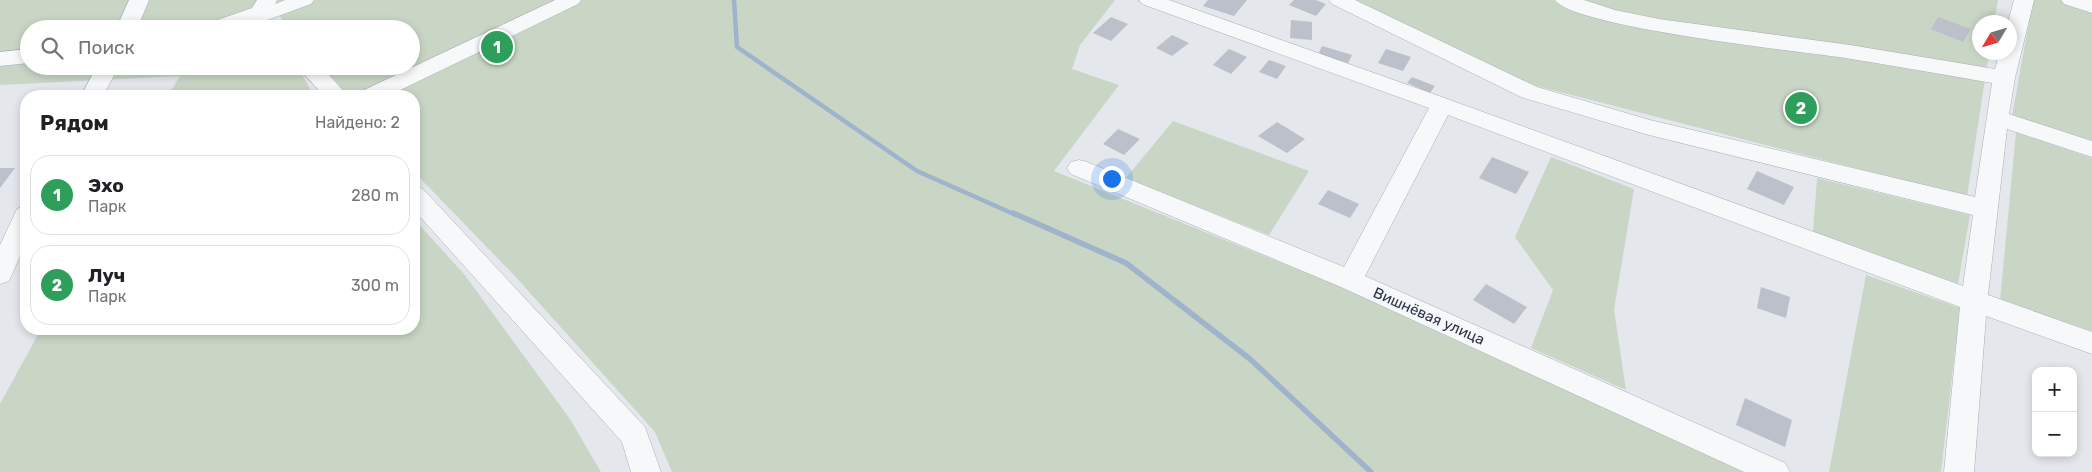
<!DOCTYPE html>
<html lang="ru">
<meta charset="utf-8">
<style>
:root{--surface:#fff;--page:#f2f2f2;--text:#202124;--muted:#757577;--line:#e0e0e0;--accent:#d93025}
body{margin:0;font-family:Rubik,sans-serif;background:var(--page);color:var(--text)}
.controls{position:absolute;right:15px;bottom:15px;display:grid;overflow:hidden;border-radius:10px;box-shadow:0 2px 8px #0003}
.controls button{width:45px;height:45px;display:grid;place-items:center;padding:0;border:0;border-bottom:1px solid var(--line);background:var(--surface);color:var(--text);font:25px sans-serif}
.compass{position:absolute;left:1972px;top:15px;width:45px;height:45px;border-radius:50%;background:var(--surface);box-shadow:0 2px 8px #0003;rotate:232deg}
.you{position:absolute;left:1111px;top:178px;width:18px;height:18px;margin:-12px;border:4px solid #fff;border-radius:50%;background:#1a73e8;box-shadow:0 0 0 8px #1a73e833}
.badge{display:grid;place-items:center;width:32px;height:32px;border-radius:50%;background:var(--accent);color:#fff;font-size:16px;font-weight:700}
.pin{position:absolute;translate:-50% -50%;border:2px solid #fff;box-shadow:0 1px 5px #0006}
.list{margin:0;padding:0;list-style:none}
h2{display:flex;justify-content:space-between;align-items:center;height:65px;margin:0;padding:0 20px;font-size:21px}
h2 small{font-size:16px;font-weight:400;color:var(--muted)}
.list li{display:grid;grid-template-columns:32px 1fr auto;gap:15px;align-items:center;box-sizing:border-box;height:80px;margin:0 10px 10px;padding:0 10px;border:1px solid var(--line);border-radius:20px}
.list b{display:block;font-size:19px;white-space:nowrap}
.list p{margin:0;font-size:16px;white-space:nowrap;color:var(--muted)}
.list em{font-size:16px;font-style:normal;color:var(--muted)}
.icon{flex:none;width:28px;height:28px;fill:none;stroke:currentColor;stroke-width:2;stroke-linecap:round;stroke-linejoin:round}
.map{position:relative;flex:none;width:2092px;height:472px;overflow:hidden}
.search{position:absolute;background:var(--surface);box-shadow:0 2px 8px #0003;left:20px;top:20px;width:400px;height:55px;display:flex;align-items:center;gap:12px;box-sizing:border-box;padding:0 18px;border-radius:28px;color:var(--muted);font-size:19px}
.panel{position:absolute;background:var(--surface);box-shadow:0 2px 8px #0003;left:20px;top:90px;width:400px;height:245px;border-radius:20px}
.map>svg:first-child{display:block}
</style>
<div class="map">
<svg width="2092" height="472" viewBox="0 0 2092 472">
<rect width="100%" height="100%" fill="#e4e7ec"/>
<!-- green -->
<path fill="#c9d6c5" d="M0,0H258L251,12L265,29H29V66H297L314,96H168L180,76L0,85Z
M278,0H1115L1080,45L1072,69L1119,85L1054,171L1361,295L1751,472H672L655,432L513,274L414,172V96H346L321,66H411V29H290L272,7Z
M1348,0H1998L1994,22H1980V52L1989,53L1967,197L1533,85Z
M2033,0H2061L2092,11V142L2012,116Z
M1173,121L1309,171L1269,235L1126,178Z
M2016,132L2092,158V331L2000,301Z
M1551,157L1634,189L1614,310L1626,390L1531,348L1553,290L1515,237Z
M1817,178L1970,215L1958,284L1813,232Z
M414,219L464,274L570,419L601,472H0V404L41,329H414Z
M1866,275L1960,308L1941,472H1829Z"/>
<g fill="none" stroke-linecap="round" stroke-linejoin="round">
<!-- stream-far1 -->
<path stroke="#9fb4cc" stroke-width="4.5" d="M734,0L737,47L917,171L1016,215"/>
<!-- stream -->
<path stroke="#9fb4cc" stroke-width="5.5" d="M1013,213L1126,263L1250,359L1371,472"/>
</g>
<!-- building -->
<path fill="#bbc0ca" d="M1208,0H1247L1234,16L1203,6Z
M1294,0H1316L1326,4L1316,16L1289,5Z
M1111,17L1128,24L1111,41L1093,33Z
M1938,17L1971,29L1963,42L1931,29Z
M1291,20L1312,22V40L1290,38Z
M1172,35L1189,43L1172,56L1156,48Z
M1322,46L1352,55L1348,63L1318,55Z
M1229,49L1247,57L1231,74L1213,65Z
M1386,49L1411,57L1403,71L1378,63Z
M1269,60L1286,66L1277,79L1259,72Z
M1412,77L1435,86L1430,93L1407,83Z
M1277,122L1305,139L1287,153L1258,136Z
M1118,129L1140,139L1124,155L1103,144Z
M1492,157L1529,172L1516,194L1479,178Z
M0,168H15L0,188Z
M1757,171L1794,187L1784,205L1747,189Z
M1328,190L1359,204L1350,218L1318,204Z
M1486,284L1527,307L1514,324L1473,300Z
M1761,287L1790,297L1786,318L1757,308Z
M1745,398L1792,420L1785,447L1736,425Z"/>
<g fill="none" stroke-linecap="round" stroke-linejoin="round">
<!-- minor casing -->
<g stroke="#a9aeb7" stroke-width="1">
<path id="minor" d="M129,0H149L137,29H116Z
M257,0H277L275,4L285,0H314L311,4L262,22L255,21L233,29H203L206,24L252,8Z
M555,0H581L578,4L388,96H359L362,91Z
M1139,0H1169L1450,100L1963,286L1973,215L1649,135L1521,97L1332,4L1329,0H1355L1537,87L1650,120L1975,197L1992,83C1941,74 1890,65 1839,57C1796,51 1573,27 1555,0H1584L1615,10L1659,19L1850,45L1995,69L2000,52H2010V22H2008L2014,0H2034L2015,78L2009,114L2092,141V157L2007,129L1988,295L2092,332V354L1986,316L1974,472H1944L1960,307L1448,115L1365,276L1785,463L1790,472H1744L1341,287L1071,174L1067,168L1071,162L1079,160L1087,162L1344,267L1429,108L1142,4Z
M2061,0H2092V13L2064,4Z
M29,49V63L0,66V52Z
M97,66H119L103,96H81Z
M297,66H321L348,96H324Z
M414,186L423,189L645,427L661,472H631L622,442L414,210Z
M26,206V243L9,281L0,284V245L17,209Z"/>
</g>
<!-- minor -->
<use href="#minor" fill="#f7f8fa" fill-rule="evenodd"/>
</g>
<g text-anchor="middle" stroke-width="4" stroke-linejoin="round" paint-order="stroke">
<!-- street labels -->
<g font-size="15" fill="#2b3445" stroke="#f4f6f9">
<text transform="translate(1429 316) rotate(24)" y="5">Вишнёвая улица</text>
</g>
</g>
</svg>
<div class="controls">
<button>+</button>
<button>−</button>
</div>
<svg class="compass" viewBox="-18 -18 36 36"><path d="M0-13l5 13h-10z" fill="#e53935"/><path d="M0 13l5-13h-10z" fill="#757577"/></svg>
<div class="you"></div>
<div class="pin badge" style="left:497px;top:47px;background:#2e9e5b">1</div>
<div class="pin badge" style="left:1801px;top:108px;background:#2e9e5b">2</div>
<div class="search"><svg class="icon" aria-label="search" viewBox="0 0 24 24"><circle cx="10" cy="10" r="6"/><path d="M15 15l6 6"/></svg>Поиск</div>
<section class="panel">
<h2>Рядом<small>Найдено: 2</small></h2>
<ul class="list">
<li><span class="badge" style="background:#2e9e5b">1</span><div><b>Эхо</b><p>Парк</p></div><em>280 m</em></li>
<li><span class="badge" style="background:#2e9e5b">2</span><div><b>Луч</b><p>Парк</p></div><em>300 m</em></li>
</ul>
</section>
</div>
